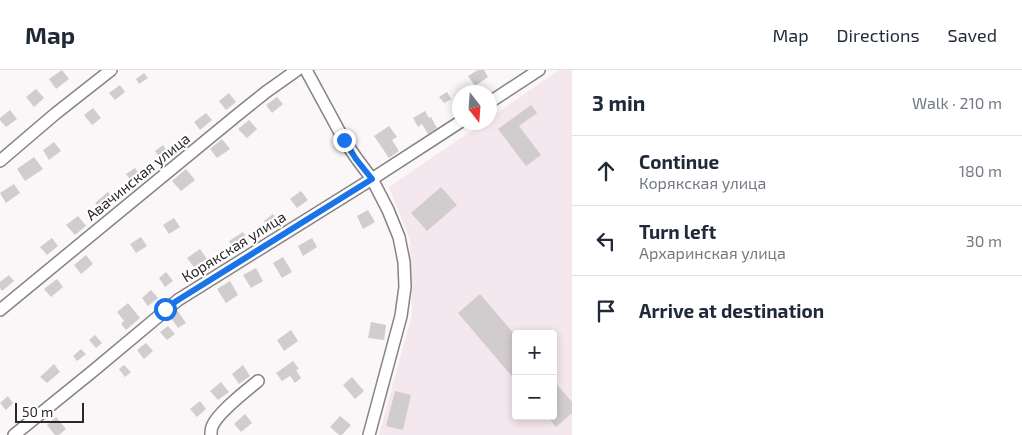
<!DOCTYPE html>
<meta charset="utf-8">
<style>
:root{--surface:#fff;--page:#f6f6f7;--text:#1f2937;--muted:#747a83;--line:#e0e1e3}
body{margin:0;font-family:"Exo 2",sans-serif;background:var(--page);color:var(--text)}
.controls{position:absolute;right:15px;bottom:15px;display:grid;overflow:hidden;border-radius:5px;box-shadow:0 2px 8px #0003}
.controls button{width:45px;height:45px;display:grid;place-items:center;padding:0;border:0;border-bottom:1px solid var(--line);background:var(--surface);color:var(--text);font:25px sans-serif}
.compass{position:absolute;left:452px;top:15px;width:45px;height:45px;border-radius:50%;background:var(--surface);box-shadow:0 2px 8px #0003;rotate:163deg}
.scale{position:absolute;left:15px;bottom:12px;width:69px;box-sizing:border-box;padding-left:5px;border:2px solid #2a2829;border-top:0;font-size:14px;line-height:18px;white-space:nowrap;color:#2a2829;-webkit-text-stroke:4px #fff;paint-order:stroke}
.stop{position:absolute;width:15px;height:15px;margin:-11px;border:4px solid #1a73e8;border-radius:50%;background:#fff}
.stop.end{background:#1a73e8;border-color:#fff;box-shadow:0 1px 5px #0008}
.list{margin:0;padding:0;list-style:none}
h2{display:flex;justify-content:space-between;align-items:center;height:65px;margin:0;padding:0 20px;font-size:21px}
h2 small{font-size:16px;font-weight:400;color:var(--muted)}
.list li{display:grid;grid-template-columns:32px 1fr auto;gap:15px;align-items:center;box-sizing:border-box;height:70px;padding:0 20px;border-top:1px solid var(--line)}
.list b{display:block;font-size:19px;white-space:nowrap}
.list p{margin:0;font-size:16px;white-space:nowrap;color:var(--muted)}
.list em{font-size:16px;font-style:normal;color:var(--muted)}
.icon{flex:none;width:28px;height:28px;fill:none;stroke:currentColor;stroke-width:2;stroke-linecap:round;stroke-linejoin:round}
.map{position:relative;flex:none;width:572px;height:365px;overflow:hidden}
header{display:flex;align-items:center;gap:30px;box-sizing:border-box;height:70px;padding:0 25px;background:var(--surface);border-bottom:1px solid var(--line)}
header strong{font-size:24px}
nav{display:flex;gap:28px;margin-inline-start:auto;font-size:18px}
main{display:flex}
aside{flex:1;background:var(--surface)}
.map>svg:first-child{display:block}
</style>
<header>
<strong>Map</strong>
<nav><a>Map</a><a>Directions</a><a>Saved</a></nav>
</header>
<main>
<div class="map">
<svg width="572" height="365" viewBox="0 0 572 365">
<rect width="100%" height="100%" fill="#fbf6f8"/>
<!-- built -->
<path fill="#f4e7ed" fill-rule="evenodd" d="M559,0H572V365H379L412,245L410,170L389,117L483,53L490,52V48ZM516,264H553V346H516Z"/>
<!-- building -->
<path fill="#d1ccce" d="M62,0L69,9L56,19L49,9Z
M478,0H484L488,7L475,16L468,6Z
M144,3L148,8L139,14L136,9Z
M120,15L125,22L115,30L109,23Z
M36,19L44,28L34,37L26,27Z
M447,22L451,29L444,33L439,27Z
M229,23L236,32L226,40L219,31Z
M277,27L283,34L272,43L266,35Z
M531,35L537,43L519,56L541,85L526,96L498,59Z
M93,38L101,48L92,55L84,45Z
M10,40L17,49L6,57L0,50V48Z
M425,41L429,48L431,47L437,58L428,64L422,54L418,57L413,48Z
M206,43L212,50L200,60L194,52Z
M249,50L257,59L247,68L238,59Z
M389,56L397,67L392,70L399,81L389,88L374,66Z
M222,69L230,79L217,88L210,79Z
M54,72L61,81L49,90L43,80Z
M163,75L169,84L161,90L155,81Z
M34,87L43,99L25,111L17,99Z
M135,98L141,106L132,112L126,104Z
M186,99L195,110L181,121L172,111Z
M14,114L20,123L6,133L0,123Z
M441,117L457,135L427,161L411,143Z
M301,121L308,130L297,138L290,129Z
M108,122L115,130L102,141L95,133Z
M368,140L375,152L363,159L357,146Z
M273,144L279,152L269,159L264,151Z
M78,146L86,156L75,165L66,155Z
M174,148L180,157L169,164L163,155Z
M243,162L249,172L235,181L229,171Z
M141,167L147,176L136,183L130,174Z
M52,168L58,176L47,185L40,177Z
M312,168L317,177L303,186L298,176Z
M200,179L207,189L194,197L187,188Z
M86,185L93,194L81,204L74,195Z
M283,187L292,202L282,208L273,193Z
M256,198L263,211L251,218L243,205Z
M166,202L173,211L165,217L159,208Z
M9,205L14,211L2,221L0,218V212Z
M57,209L63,217L51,227L44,219Z
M230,211L238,225L226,233L217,219Z
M151,220L158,228L148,236L142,228Z
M480,224L516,266V311L458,243Z
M128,233L140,248L126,260L121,254L124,251L117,242Z
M177,240L186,253L178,258L169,245Z
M371,252L386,255L384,270L368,268Z
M168,256L175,264L167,270L160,262Z
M291,260L298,271L284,281L277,270Z
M95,265L102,273L96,278L89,270Z
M146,273L153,281L144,289L137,280Z
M81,279L86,284L77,291L73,286Z
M293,291L299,299L296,300L301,308L295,313L290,306L282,311L276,303Z
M54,294L60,302L47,313L40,307Z
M124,295L131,302L125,307L119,299Z
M243,295L250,306L239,314L232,304Z
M352,307L364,321L355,329L343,315Z
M553,310L572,332V343L556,357L547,346H553Z
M221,312L229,322L218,330L210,321Z
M395,321L411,325L403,360L386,356Z
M8,326L13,333L6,340L0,333Z
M200,331L206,339L197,347L190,339Z
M245,344L252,353L241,362L234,354Z
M340,346L351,355L342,365H339L330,357Z
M56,347L66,359L59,365H55L47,355Z"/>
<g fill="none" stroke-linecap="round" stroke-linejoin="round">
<!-- minor casing -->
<g stroke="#878284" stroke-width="14">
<path id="minor" d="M306,0L344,70L357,89L372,109L388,140L399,167L404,192L405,217L401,246L369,365
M490,32L539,0
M0,91L55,44L111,0
M0,240L236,46L266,22L297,0
M14,365L93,301L178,230L372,109L460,52
M211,365C211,364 211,358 212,357C216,344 247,320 258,311"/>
</g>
<!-- minor -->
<use href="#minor" stroke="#fff" stroke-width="11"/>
</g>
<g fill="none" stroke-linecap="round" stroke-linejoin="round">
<!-- route -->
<path stroke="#1a73e8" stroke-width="6" d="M165,239L178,230L372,109L356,89L344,70"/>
</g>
<g text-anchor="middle" stroke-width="4" stroke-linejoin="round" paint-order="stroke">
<!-- street labels -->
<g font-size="15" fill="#2a2829" stroke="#fff">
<text transform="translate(138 107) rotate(-39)" y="5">Авачинская улица</text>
<text transform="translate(234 177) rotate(-32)" y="5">Корякская улица</text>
</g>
</g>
</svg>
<div class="controls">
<button>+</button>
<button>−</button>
</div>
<svg class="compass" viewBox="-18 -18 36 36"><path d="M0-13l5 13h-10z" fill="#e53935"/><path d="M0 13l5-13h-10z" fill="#747a83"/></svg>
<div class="scale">50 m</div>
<div class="stop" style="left:165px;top:239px"></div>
<div class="stop end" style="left:344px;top:70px"></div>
</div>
<aside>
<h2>3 min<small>Walk · 210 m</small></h2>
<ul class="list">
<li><svg class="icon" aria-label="ahead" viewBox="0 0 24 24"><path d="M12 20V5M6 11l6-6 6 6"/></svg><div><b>Continue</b><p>Корякская улица</p></div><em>180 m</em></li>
<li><svg class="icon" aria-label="left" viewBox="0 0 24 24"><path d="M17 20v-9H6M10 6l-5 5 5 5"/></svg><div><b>Turn left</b><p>Архаринская улица</p></div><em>30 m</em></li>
<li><svg class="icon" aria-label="arrive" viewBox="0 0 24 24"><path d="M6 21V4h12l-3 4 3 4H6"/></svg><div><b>Arrive at destination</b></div></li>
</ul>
</aside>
</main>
